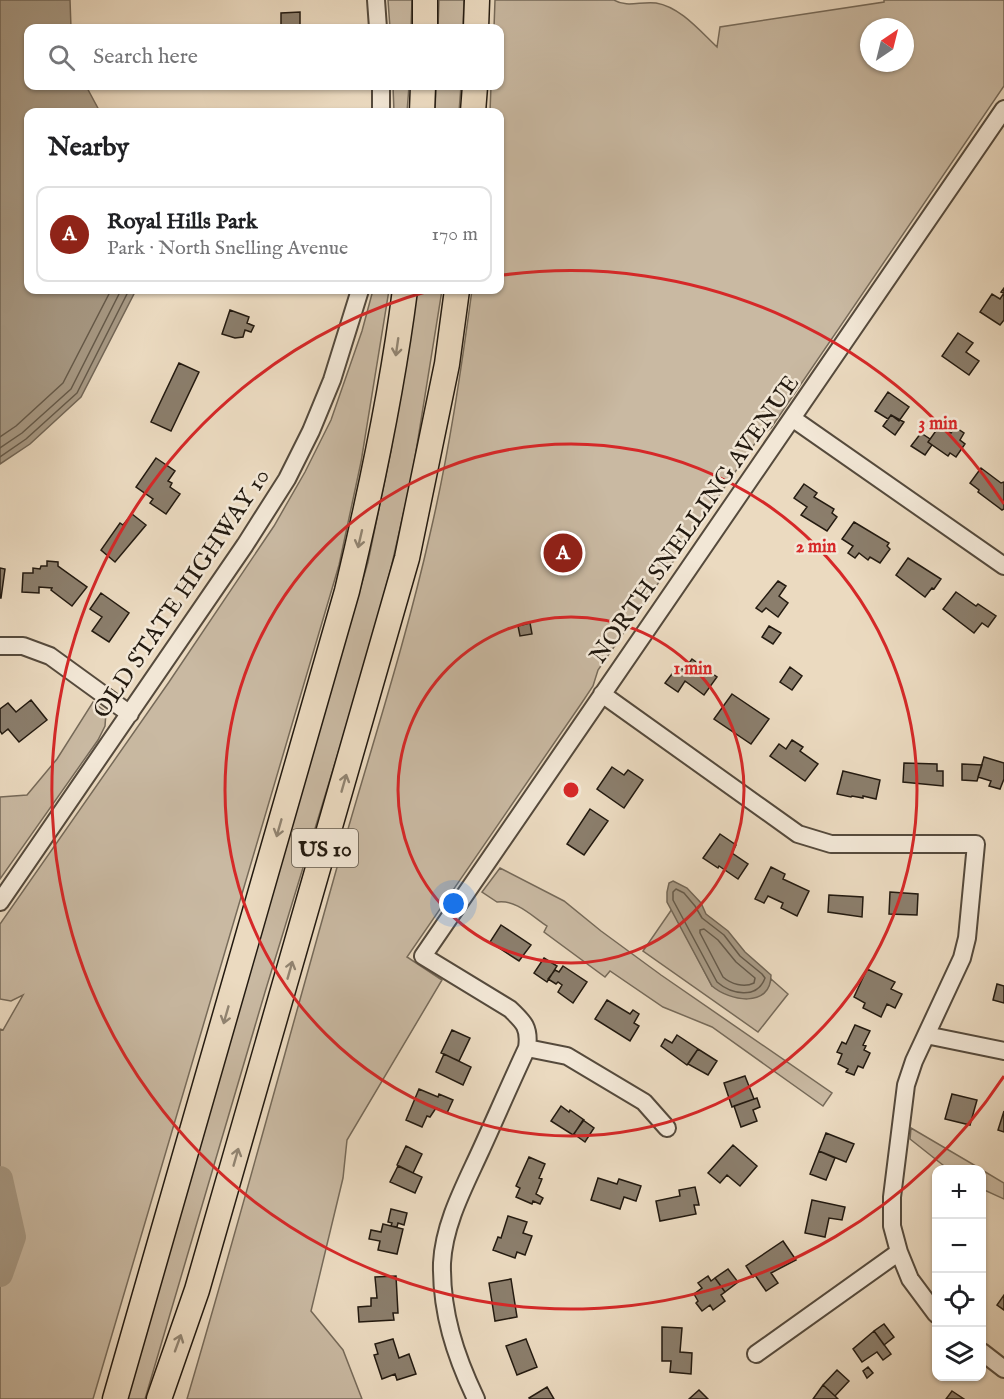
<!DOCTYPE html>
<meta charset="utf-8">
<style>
:root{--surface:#fff;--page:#f2f2f2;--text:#202124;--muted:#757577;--line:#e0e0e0;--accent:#8f2418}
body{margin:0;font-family:"IM FELL English",serif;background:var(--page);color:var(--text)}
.controls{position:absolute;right:18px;bottom:18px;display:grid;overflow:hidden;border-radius:12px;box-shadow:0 2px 4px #0004}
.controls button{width:54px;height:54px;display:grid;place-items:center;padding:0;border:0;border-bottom:2px solid var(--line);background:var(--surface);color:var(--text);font:30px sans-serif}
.compass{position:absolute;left:860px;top:18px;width:54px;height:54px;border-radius:50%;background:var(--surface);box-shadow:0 2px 4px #0004;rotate:35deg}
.you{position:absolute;left:454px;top:904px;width:21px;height:21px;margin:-15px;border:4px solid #fff;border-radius:50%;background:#1a73e8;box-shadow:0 0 0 9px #1a73e833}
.badge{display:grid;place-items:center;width:39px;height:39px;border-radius:50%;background:var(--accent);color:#fff;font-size:20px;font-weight:700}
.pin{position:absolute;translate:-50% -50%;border:3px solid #fff;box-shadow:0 2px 6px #0006}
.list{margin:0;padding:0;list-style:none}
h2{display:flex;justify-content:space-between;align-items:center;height:78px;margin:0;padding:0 24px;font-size:26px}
h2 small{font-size:20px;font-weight:400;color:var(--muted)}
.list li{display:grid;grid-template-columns:39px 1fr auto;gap:18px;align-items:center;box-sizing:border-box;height:96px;margin:0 12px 12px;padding:0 12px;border:2px solid var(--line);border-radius:12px}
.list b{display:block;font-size:22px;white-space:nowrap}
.list p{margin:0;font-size:20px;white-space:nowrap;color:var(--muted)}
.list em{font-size:20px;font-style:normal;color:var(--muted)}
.icon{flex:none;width:33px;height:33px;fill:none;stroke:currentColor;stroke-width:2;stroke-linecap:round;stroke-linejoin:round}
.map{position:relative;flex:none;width:1004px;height:1399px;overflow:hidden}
.search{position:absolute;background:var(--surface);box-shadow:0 2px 4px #0004;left:24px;top:24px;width:480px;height:66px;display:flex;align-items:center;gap:15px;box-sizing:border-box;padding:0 21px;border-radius:12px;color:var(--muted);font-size:22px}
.panel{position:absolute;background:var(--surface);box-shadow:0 2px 4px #0004;left:24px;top:108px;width:480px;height:186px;border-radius:12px}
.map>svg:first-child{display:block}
</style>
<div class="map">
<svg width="1004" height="1399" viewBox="0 0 1004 1399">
<rect width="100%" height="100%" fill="#ebdac0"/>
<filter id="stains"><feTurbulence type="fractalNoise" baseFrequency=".00333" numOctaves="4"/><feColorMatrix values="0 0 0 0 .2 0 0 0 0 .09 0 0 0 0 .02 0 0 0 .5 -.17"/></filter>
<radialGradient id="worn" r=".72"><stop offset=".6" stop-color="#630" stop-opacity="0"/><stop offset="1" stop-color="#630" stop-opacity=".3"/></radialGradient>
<!-- green -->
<path fill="#c9b9a2" stroke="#766a59" stroke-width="1.5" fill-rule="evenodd" d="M388,0H412L411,28H390Z
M439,0H464L463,28H438Z
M495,0H614C627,8 641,1 656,3C680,7 699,30 717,47L720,27L884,2V0H1004V86L771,428L760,436L598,670L593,686L581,704L407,957L442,980L347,1140L343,1178L311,1311L343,1350L362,1399H187C238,1226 285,1052 334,878C366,763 404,650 430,534C449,453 461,371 472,290H500V112H490L491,86H500V28H494ZM869,27H905V63H869Z
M393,86H409L407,112H394Z
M436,86H461L459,112H435Z
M373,290H389L361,462L339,565L93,1399H0V1029L3,1030L23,995L11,1001L0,999V924L169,682L274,526L305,472L331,420L362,331Z
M417,290H442L412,476L391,568L365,665L265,992L145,1399H122L290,831L368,562L391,450Z
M93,702L106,712L105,726L98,740L0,879V797L27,795L57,759Z
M500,868L564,901L601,931L661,975L832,1093L823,1106L712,1027L663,1007L610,971L605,977L544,932L547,926C532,916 515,899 497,902L482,892Z
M672,909L712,986H768L771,979L788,994L758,1032L643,951Z
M911,1128L981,1169H948L910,1139Z
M982,1170L1004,1183V1199L982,1189Z"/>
<!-- water -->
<path fill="#a79984" stroke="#726656" stroke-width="1.5" d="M0,0H70L71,28H28V86H86L100,112H28V290H136L81,397L30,444L0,464Z
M673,881L687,888L701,903L706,914L728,931L745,952L771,975C771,1009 729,1001 712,986L667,902V892L669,883Z"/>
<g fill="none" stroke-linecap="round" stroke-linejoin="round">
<!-- shore -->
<path stroke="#655a4a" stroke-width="1.5" d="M0,437L16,426L63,383L111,290
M0,448L22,433L71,389L121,290
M0,457L26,439L77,393L129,290
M676,889L684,893L695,906L702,918L724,935L740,956L762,974L765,978C757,1000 731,994 717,982L673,900V892Z
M704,929L718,940L736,962L755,978L754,983C744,988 731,984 723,977L700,933V930Z"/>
<!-- river -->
<path stroke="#a79984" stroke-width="26" d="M0,1179L13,1237L0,1274"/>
</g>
<!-- building -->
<path fill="#8b7e6c" stroke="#231a10" stroke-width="1.5" d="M300,12V28H281V13Z
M1004,288V320L1000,325L980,312L992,294L1000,299L1004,293L1001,292Z
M230,310L249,317L247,323L254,326L251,332L245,330L243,337L235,338L222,334Z
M958,333L973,343L966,352L979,361L969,375L942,356Z
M179,363L199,372L171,431L151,422Z
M888,392L909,407L899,421L891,415L888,419L875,411Z
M891,415L904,422L895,435L883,426Z
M940,425L951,433L955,427L964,433L960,440L965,444L956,457L950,453L948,456L928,442Z
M921,433L930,439L928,442L932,445L925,455L911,446Z
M156,458L175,471L168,481L172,483L170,487L180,494L166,514L150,503L153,499L136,487Z
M981,468L1001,483L1004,482V509L1002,510L978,492L979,490L970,483Z
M804,484L817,493L814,497L834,509L832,513L837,517L827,531L801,515L807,507L794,498Z
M132,514L146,525L115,562L101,550L120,523L123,525Z
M854,522L889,543L887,546L890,549L880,563L870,557L868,560L859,553L855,558L848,553L853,546L842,539Z
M908,558L941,579L934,589L932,588L925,597L896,575Z
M47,561L58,562V566L87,587L72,606L51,590L52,588L39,587V593L22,592L23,573H33V568L40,569L41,566H47Z
M0,568L5,569L1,598H0Z
M778,581L786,586L779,596L788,603L778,617L766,608L762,612L756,608Z
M956,592L976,606L978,604L996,616L988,627L982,623L974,633L943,609Z
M101,593L129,613L109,642L92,631L102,617L90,609Z
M530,623L532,634L520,636L518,626Z
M769,626L781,633L773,644L762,637Z
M692,659L717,677L704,695L685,681L678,692L665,683L678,666L684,670Z
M790,667L802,676L792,690L780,682Z
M732,694L769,719L751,744L714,719Z
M31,700L47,720L19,742L8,729L2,734L0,731V709L8,703L16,712Z
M792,740L803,747L800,751L818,764L805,781L770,756L779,744L786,749Z
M984,757L1004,763V779L1000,789L989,786L991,781L978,777Z
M904,763L937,764V771H943V786L903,782Z
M962,764L982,765L977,781L962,780Z
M612,767L624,775L628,770L643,780L624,808L597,789Z
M843,771L880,780L876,799L863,796V798L852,796L851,797L837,794Z
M590,809L608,821L584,855L567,844Z
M720,834L736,845L732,853L748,864L738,879L719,866L718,868L703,858Z
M771,867L785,874L783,879L809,891L797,916L781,908L783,903L768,896L764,903L755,899Z
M890,892L918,894L917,915L889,914Z
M829,895L863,897L862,917L828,912Z
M501,925L531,945L519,961L490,942Z
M544,958L557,966L547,982L534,973Z
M563,966L587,982L573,1003L558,992L562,985L558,982L556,984L548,979L555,970L559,972Z
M867,969L895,982L891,989L902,994L895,1008L887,1004L881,1017L863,1008L865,1003L854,997Z
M997,984L1004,986V1003L993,1000Z
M607,1000L630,1014L633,1010L639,1014L634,1023L639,1026L630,1041L595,1019Z
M855,1025L870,1031L863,1045L866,1046L864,1050L870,1053L863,1068L858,1066L854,1075L846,1072L848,1069L838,1064L842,1054L837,1052L842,1042L846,1044Z
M452,1030L470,1038L459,1061L441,1053Z
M677,1035L698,1049L687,1065L661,1046L665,1039L672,1043Z
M698,1049L717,1061L708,1075L688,1064Z
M444,1054L471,1067L463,1085L436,1072Z
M745,1076L754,1099L732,1107L724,1083Z
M419,1089L438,1097L439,1094L453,1100L447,1113L436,1108L430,1117L427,1116L422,1127L406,1120Z
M952,1094L977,1100L970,1125L945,1119Z
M757,1098L760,1107L753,1110L757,1121L741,1127L734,1106Z
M561,1106L569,1112L570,1110L584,1120L573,1135L551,1121Z
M1004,1111V1132L998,1130Z
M583,1120L594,1128L585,1142L574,1134Z
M826,1133L854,1144L846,1162L819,1151Z
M733,1145L757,1166L740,1186L727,1175L720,1183L708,1173Z
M406,1146L422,1154L413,1173L397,1165Z
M819,1151L835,1158L826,1180L810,1174Z
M529,1157L545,1164L539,1178L542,1179L536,1194L543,1198L540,1204L533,1201L532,1204L516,1197L520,1188L516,1186Z
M398,1166L422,1177L415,1193L390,1182Z
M598,1178L617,1184L619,1179L641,1186L636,1201L624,1197L620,1209L591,1200Z
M695,1187L699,1205H694L696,1214L660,1221L656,1201L680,1196L679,1190Z
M812,1200L845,1207L842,1220L829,1218L825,1237L805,1233Z
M391,1209L407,1213L404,1225L398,1223L397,1227L391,1226L392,1223L388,1222Z
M508,1216L527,1222L523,1233L532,1236L525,1255L517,1252L515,1258L493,1250L498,1237L501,1238Z
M383,1224L403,1229L397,1254L378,1250L380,1241L369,1239L371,1230L381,1232Z
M783,1241L796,1260L771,1273L778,1283L766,1291L755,1275L753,1277L746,1266Z
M728,1269L738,1282L725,1292L715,1278Z
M396,1276L398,1313H393L394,1320L359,1322L358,1307L371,1306V1298H377L375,1277Z
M708,1276L711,1281L715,1278L725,1292L721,1295L725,1301L713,1310L710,1305L702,1311L696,1303L698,1301L694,1294L702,1288L698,1283Z
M511,1279L517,1317L495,1321L489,1283Z
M1004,1295V1310L997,1305Z
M884,1324L894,1337L884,1345L874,1331Z
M662,1327L682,1328L680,1352L692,1353L691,1374L670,1372L671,1361H662Z
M874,1331L891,1354L883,1360L877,1352L862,1362L853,1349Z
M393,1339L399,1358L409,1354L416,1374L397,1380L395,1374L382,1379L374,1355L378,1354L375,1344Z
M526,1339L537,1367L517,1375L506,1346Z
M868,1367L873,1373L867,1378L863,1371Z
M837,1370L849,1381L835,1396L823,1385Z
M823,1385L835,1396L838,1399H813Z
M547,1387L554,1399H530L529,1398Z
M699,1390L708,1399H689Z
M952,1391L964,1399H946Z"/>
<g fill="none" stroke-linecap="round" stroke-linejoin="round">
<!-- minor casing -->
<g stroke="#554a3c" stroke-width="20">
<path id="minor" d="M376,0L378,28
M381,86V112
M792,418L1004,566
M0,646H23L50,656L130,714
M602,694L798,834L831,844H976L967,938L962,958L914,1061L906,1085L892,1197V1226L899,1252L910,1279L936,1314
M0,902L245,545L287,479L311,431L332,380L360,290
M926,1035L1004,1051
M527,1048L567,1056L644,1102L667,1128
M982,1352L1004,1369
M756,1354L899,1252
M476,1399C455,1355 441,1312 442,1263C444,1224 464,1187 480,1152C496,1117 511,1082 527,1048C530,1028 524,1022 510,1009L423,956L1004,109"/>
</g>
<!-- highway casing -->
<g stroke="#231a10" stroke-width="27">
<path id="highway" d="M425,28V0
M476,28L477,0
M422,112L423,86
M473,112L475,86
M115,1399L347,591C371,491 392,392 405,290
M159,1399L197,1290L407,558L447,364L457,290"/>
</g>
<!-- minor -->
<use href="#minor" stroke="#f2e7d6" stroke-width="16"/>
<!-- highway -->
<use href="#highway" stroke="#ebdac0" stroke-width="24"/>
</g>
<!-- one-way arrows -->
<defs><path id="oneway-shaft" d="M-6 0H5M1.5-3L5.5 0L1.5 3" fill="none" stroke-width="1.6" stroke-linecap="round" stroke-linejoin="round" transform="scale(1.5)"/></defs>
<g stroke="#918471">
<use href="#oneway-shaft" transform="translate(397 347) rotate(98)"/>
<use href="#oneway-shaft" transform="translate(360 539) rotate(103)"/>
<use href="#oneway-shaft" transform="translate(344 783) rotate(-74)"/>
<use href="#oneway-shaft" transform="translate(279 828) rotate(106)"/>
<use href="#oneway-shaft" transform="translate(290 970) rotate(-74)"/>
<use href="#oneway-shaft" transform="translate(226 1015) rotate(106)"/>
<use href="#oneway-shaft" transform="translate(236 1157) rotate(-74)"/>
<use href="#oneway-shaft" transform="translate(178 1343) rotate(-70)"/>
</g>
<!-- distance rings -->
<g fill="none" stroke="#d62828" stroke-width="3">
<circle cx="571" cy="790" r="173"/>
<circle cx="571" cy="790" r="346"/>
<path d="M1004 1076A519 519 0 1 1 432 290M503 275A519 519 0 0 1 1004 504"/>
</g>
<g text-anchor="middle" stroke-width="5" stroke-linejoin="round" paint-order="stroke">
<!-- shield labels -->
<rect fill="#f2e7d6" stroke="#61584b" stroke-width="1.5" x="292" y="829" width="66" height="38" rx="4.5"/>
<g font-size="22" font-weight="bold" fill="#231a10">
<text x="325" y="856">US 10</text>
</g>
<!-- street labels -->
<g font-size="24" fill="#231a10" stroke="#f2e7d6">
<text transform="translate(694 519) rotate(-55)" y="8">NORTH SNELLING AVENUE</text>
<text transform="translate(181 593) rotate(-56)" y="8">OLD STATE HIGHWAY 10</text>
</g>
</g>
<circle cx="571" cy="790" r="9" fill="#d62828" stroke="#f2e7d6" stroke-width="3"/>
<g font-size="18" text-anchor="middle" font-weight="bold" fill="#d62828" stroke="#f2e7d6" stroke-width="5" stroke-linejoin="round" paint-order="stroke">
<text x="938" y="429">3 min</text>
<text x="816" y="552">2 min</text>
<text x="693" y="674">1 min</text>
</g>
<rect width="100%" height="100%" filter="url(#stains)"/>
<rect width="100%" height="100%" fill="url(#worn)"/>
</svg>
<div class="controls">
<button>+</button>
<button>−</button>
<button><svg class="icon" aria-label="locate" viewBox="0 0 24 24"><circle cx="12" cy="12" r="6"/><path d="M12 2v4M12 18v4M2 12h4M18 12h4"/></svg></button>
<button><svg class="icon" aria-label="layers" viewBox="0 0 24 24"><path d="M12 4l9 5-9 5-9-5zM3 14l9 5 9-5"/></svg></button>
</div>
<svg class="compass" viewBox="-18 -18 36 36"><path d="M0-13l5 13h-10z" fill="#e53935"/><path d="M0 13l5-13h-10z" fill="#757577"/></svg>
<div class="you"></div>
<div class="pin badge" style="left:563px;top:553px">A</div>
<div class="search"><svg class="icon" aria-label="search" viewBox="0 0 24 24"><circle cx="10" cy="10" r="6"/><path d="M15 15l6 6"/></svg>Search here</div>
<section class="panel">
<h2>Nearby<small></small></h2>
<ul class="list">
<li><span class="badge">A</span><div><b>Royal Hills Park</b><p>Park · North Snelling Avenue</p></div><em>170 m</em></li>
</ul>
</section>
</div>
